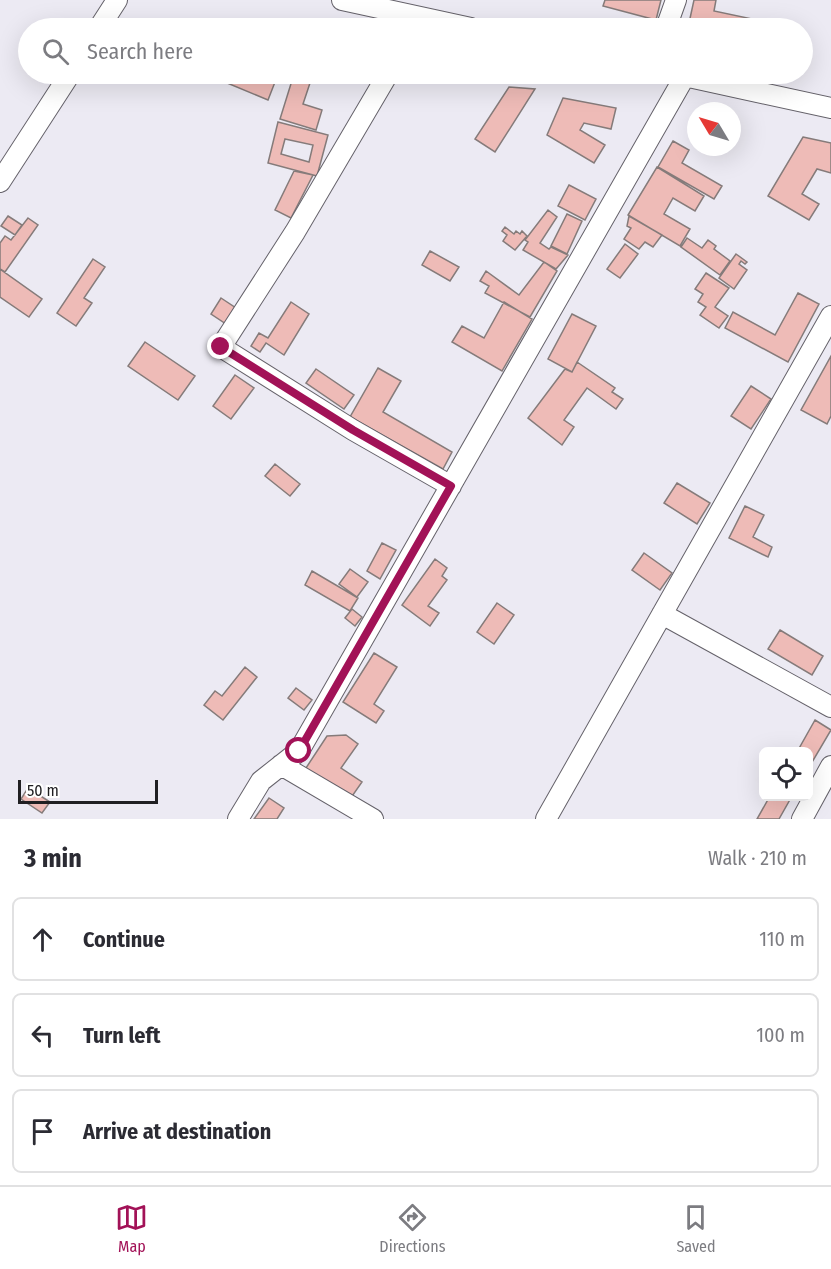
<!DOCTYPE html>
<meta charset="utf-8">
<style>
:root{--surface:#fff;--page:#f2f2f3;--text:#2b2b33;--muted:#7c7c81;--line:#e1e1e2;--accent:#a21257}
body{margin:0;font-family:"Fira Sans Condensed",sans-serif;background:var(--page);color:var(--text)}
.controls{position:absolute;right:18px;bottom:18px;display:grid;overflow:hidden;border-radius:9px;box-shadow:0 6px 24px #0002}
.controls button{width:54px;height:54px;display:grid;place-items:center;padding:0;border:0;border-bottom:2px solid var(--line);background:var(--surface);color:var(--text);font:30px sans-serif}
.compass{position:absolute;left:687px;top:102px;width:54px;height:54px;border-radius:50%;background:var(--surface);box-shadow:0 6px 24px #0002;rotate:308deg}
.scale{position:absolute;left:18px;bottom:15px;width:140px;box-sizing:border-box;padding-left:6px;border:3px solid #201f22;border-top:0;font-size:16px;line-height:21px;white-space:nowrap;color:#201f22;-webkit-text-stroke:4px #fff;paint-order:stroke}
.stop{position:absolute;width:18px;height:18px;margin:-14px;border:4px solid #a21257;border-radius:50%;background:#fff}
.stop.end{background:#a21257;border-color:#fff;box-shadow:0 2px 6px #0008}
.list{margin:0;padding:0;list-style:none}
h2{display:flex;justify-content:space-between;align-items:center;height:78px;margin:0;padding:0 24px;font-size:26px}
h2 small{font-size:20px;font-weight:400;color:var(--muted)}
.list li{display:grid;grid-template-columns:39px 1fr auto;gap:18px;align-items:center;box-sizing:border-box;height:84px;margin:0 12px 12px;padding:0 12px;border:2px solid var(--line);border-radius:9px}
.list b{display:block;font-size:22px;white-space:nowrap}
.list em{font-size:20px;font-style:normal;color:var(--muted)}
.icon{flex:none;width:33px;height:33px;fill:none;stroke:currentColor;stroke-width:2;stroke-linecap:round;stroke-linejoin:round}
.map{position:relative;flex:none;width:831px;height:819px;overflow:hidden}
.search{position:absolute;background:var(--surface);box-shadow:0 6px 24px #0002;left:18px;right:18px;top:18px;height:66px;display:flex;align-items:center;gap:15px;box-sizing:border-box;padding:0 21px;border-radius:33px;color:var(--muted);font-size:22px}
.sheet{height:366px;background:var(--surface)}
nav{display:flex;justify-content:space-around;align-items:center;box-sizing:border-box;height:84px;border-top:2px solid var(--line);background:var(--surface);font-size:16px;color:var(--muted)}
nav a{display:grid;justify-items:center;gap:3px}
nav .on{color:var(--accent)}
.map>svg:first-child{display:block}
</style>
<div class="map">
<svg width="831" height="819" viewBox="0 0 831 819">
<rect width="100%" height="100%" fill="#eceaf3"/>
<!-- building -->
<path fill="#eebbb7" stroke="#857b7a" stroke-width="1.5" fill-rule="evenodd" d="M605,0H661L656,20L603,6Z
M694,0H716L714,11L757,20L755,28H715L689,23Z
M222,74H253L275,82L268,100L220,80Z
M294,74H313L303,104L322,110L316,130L280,119Z
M509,87L535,89L495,152L475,139Z
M563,98L616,108L611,129L584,123L580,130L605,145L594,163L547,135Z
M278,122L328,135L317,176L268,163ZM285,139L313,145L309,162L281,154Z
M803,137L831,143V173L817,169L802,194L819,204L809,220L768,196Z
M673,141L689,150L682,163L722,186L714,199L658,167Z
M657,167L704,196L695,211L673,198L664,214L690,229L680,246L628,215Z
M294,171L313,175L291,218L275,210Z
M569,185L596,199L585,220L558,206Z
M548,210L557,217L540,243L549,249L551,247L568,255L556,269L523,250L528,242L525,240Z
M567,214L582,221L567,254L551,246Z
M8,216L22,225L15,235L1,226Z
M629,216L662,235L653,247L645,242L639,249L624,239L631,228L627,226Z
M28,218L38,225L5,272L0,269V243L5,236L11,240Z
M505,227L514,234L516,231L520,234L522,231L527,236L515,250L503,241L507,235L502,231Z
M687,238L702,248L708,240L716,246L714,249L730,261L720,275L681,247Z
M625,244L638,254L620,278L607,269Z
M430,251L459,267L450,281L422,265Z
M736,254L747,262L745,264L741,261L739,264L747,270L734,289L719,278Z
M93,259L105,267L84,298L92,303L76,326L57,313Z
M544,262L557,271L530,317L485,293L489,286L480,281L486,271L519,295Z
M0,269L42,299L29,317L0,297Z
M706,273L729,288L715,307L728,316L719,328L700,315L706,307L698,302L703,294L695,289Z
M798,293L819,304L788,362L725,328L733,312L775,335Z
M221,298L236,308L226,324L211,314Z
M291,302L309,314L284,355L266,343L260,352L251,346L259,333L268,338Z
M504,302L532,319L502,371L452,342L462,326L484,338Z
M572,314L596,326L572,372L548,359Z
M145,342L195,376L178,400L128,366Z
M831,356V416L827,424L801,410Z
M577,362L615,388L612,392L623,399L616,409L587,388L564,420L574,427L562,445L528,418L565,369L572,372Z
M378,368L401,381L383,412L452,452L443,469L350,417Z
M316,369L354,395L344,409L306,383Z
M235,375L254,388L231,419L213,406Z
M751,386L771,399L751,429L731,416Z
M275,464L300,484L290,496L265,476Z
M677,483L710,503L697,524L664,503Z
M745,506L764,515L753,537L772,547L768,557L729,538Z
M382,543L396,550L380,579L367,571Z
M644,553L672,573L660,590L632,570Z
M435,559L447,568L442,576L447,580L428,606L439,613L430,626L402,605Z
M350,569L368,582L357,597L339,584Z
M312,571L358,598L350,611L305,585Z
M497,603L514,615L494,644L477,632Z
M352,609L362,617L355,626L345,618Z
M780,630L823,656L812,675L768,649Z
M374,653L397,667L374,704L384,711L376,723L343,702Z
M245,667L257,677L223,720L204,705L215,691L222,696Z
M296,688L312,700L304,710L288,698Z
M815,720L831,730L808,769V752H797Z
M346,735L358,744L341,768L362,782L348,802L304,771L327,736Z
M28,788L50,802L42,813L21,799Z
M770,796H792L779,819H757Z
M269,798L284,808L277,819H254Z"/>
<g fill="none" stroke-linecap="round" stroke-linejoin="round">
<!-- minor casing -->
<g stroke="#65626a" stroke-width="22">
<path id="minor" d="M342,0L471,28
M99,28L117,0
M666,28L676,0
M388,74L295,232L221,347L353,430L451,486
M675,74L831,108
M0,182L70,74
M662,614L831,707
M281,765L373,819
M238,819L261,781L299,751L685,76
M546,819L831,316
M802,819L831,766"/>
</g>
<!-- minor -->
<use href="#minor" stroke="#fff" stroke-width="20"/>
</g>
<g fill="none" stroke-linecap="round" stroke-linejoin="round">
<!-- route -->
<path stroke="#a21257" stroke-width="8" d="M221,347L353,430L451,486L299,751"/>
</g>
</svg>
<div class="controls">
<button><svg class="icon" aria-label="locate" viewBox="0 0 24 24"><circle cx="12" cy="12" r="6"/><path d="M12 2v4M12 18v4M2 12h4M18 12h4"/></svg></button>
</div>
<svg class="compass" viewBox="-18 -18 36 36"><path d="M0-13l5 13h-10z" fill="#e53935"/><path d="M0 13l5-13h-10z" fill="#7c7c81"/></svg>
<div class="scale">50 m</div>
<div class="stop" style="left:299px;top:751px"></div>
<div class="stop end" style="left:221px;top:347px"></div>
<div class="search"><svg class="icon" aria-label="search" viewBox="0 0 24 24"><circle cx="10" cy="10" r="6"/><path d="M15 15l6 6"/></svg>Search here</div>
</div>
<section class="sheet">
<h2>3 min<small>Walk · 210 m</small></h2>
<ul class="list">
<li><svg class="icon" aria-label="ahead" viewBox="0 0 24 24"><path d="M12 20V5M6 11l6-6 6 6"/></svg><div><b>Continue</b></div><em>110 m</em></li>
<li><svg class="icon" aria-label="left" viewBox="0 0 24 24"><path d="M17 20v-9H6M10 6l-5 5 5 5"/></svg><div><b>Turn left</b></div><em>100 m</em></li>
<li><svg class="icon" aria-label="arrive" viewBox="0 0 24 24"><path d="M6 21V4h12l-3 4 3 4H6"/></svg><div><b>Arrive at destination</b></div></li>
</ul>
</section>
<nav>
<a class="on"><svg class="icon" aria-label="map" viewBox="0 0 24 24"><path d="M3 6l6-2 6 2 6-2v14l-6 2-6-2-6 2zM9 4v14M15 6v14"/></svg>Map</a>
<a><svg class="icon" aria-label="directions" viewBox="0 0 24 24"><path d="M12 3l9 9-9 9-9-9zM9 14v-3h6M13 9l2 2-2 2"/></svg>Directions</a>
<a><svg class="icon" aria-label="saved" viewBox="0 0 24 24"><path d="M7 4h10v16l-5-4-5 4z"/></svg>Saved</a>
</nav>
